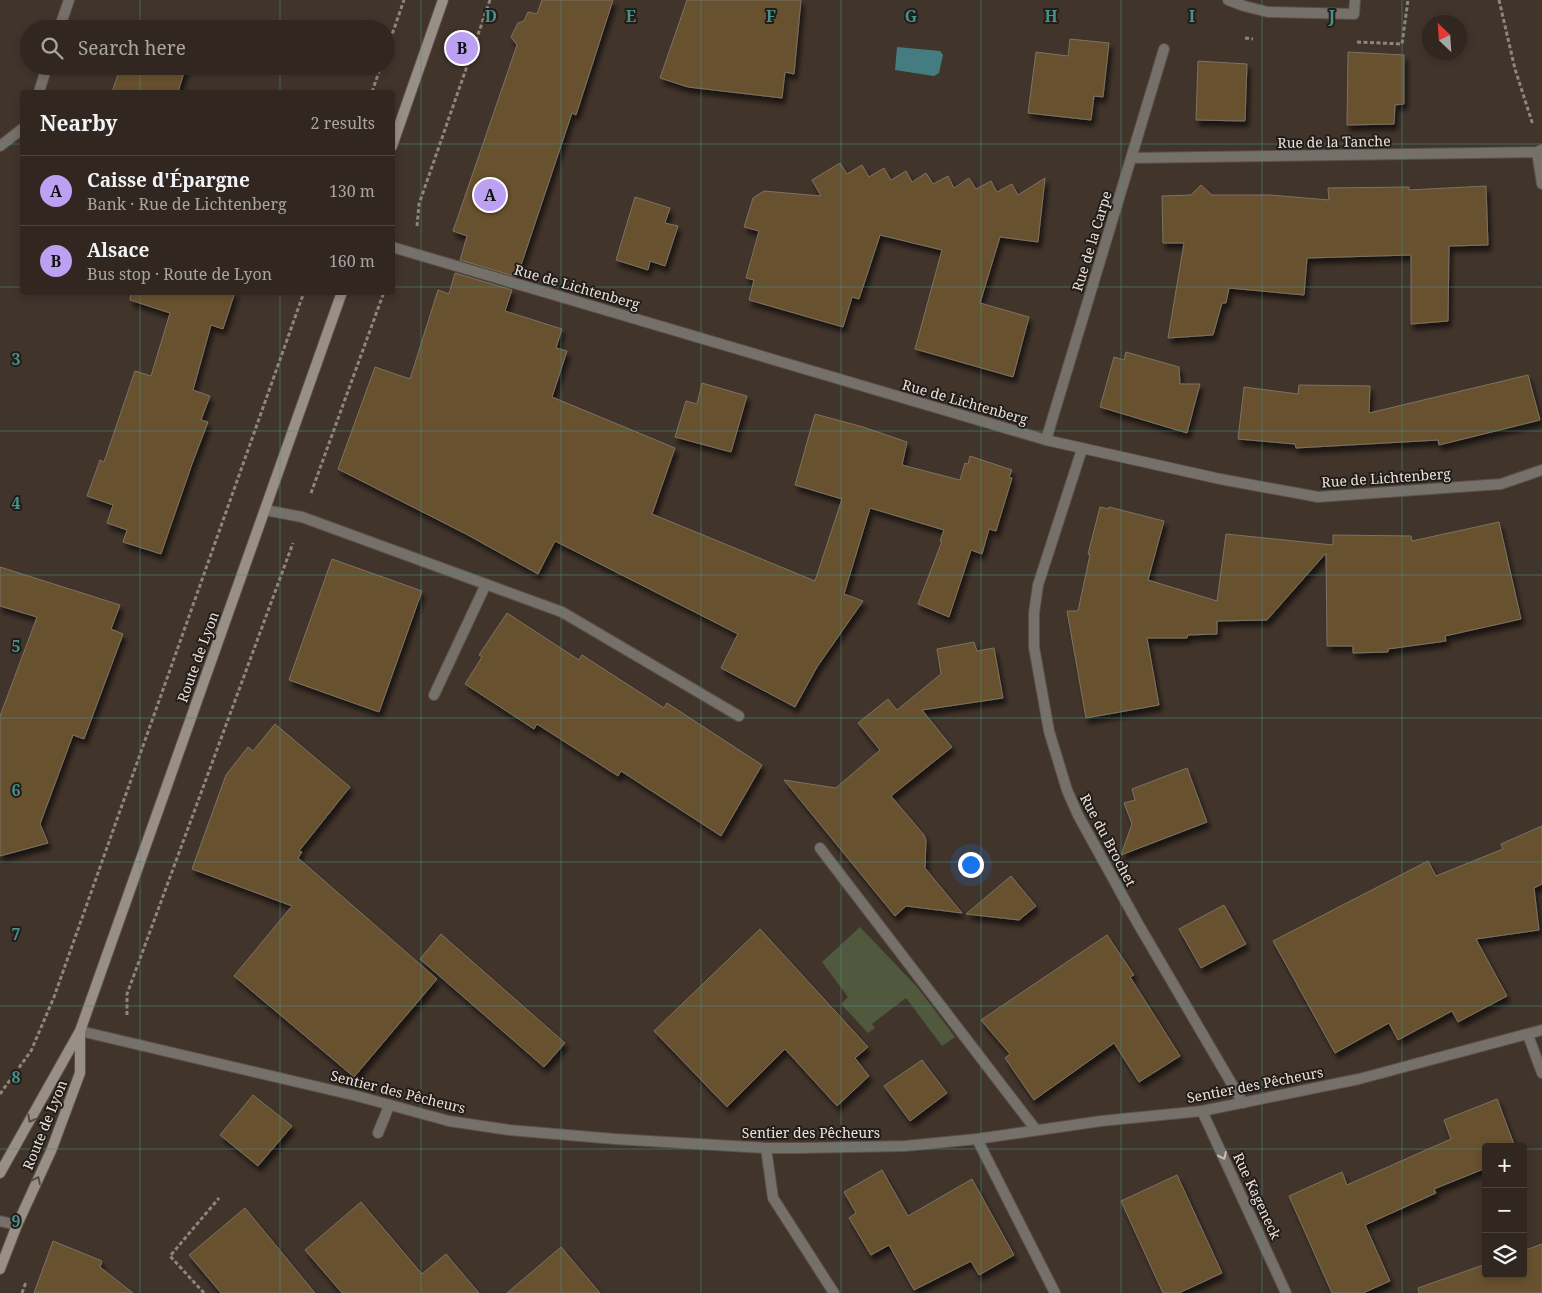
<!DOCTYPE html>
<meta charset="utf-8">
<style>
:root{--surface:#312720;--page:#392f29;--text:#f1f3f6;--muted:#a8a5a5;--line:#4c443e;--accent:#bca0f2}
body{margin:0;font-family:"Noto Serif",serif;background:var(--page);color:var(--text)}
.controls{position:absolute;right:15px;bottom:15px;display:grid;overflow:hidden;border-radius:5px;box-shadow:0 2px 8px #0003}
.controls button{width:45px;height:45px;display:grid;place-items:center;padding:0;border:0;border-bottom:1px solid var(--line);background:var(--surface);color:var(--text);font:25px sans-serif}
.compass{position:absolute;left:1422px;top:15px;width:45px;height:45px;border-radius:50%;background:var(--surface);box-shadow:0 2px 8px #0003;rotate:335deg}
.you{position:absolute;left:970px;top:864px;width:18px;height:18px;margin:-12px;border:4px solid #fff;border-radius:50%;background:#1a73e8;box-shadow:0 0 0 8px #1a73e833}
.badge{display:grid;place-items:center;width:32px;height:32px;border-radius:50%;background:var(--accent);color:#111;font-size:16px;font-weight:700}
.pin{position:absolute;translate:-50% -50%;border:2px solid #fff;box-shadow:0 1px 5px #0006}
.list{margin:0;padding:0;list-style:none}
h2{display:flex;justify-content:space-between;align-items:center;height:65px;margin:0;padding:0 20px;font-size:21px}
h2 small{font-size:16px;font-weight:400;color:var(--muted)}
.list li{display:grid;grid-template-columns:32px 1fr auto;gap:15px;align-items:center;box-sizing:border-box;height:70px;padding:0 20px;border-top:1px solid var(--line)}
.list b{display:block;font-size:19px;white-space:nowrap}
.list p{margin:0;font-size:16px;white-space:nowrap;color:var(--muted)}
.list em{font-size:16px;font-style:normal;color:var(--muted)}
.icon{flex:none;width:28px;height:28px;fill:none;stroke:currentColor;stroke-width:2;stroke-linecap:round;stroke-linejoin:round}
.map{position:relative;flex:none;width:1542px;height:1293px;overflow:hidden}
.search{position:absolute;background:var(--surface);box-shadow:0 2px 8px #0003;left:20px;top:20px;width:375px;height:55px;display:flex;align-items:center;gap:12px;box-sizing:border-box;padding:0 18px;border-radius:28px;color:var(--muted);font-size:19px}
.panel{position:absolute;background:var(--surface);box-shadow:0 2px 8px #0003;left:20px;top:90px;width:375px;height:205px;border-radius:5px}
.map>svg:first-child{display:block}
</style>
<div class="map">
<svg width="1542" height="1293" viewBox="0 0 1542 1293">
<defs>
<filter id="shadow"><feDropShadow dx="3" dy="5.5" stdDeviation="2.5" flood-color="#0009"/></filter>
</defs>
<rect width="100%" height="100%" fill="#41342b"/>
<!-- green -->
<path fill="#50593d" d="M860,927L918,988L955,1037L942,1046L906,998L872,1024L875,1028L868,1033L841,1004L848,997L822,962Z"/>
<!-- water -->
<path fill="#447c82" d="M897,47L940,51L943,55L939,73L934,76L895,70Z"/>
<!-- building -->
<path fill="#68512d" stroke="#7c7264" filter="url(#shadow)" d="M542,0H613L576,115L572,113L517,277L460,260L467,236L453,231L517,45L511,37L518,23L524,21L528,12L537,14Z
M687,0H801L794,74L785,72L782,98L688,87L660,78Z
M136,23L153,29H134Z
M1070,39L1109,43L1103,97L1094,96L1091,120L1028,113L1036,52L1068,56Z
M1348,52L1404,55V104L1395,105L1394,124L1347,125Z
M1198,61L1247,64L1245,121L1196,120Z
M121,66H186L178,92H112Z
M840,163L847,174L862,165L869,177L884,168L891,180L906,171L912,182L926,173L933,184L948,176L954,188L969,178L976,189L991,181L997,192L1012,184L1018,195L1045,178L1038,242L1000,237L980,303L1029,317L1013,377L915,349L942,250L880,235L859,299L852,297L843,327L749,300L754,280L746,278L759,231L744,227L753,198L764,191L821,196L812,180Z
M1201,185L1212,195H1270L1329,200L1328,188L1409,187V190L1486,186L1488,245L1449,246L1448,321L1411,324V255L1307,258L1304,295L1229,288L1226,303H1222L1213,335L1168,338L1184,243H1163L1162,196L1191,195Z
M635,197L670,208L665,223L678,226L665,266L650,261L648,270L616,260Z
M455,273L512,290L505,311L562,329L556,348L567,351L552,397L675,448L652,514L815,581L842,499L795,485L815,414L863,427L907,442L902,465L960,480L965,463L968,464L970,456L1012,470L1009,477L1012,478L996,531L989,529L982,554L971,550L949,617L918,604L942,541H940L944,530L870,508L844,594L863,601L817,667L795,707L721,668L738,634L555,541L538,574L466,534L338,469L375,367L410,379L438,290L449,294Z
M131,292H235L223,329L211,325L193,390L210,396L201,420L208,422L192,464L161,554L123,542L127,530L107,523L113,505L87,496L100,460L104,462L135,371L151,376L170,313L130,300Z
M1126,352L1179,367L1180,384H1200L1187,433L1100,407L1114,357L1124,360Z
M1528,375L1540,420L1439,445L1438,440L1296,448L1295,444L1238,439L1244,387L1298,394L1299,385L1370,386L1369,413Z
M702,383L747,396L731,452L675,437L686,401L697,404Z
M1100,507L1109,509V507L1164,521L1148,580L1217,601L1226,534L1333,545V535L1411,536L1412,541L1499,522L1521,619L1445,636L1446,641L1388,649V652L1353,653V646H1327L1326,553L1267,620L1217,621V634L1188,635L1187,638H1147L1159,705L1086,718L1067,611H1078L1090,555L1088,554Z
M332,559L422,591L379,712L289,680Z
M0,567L120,605L111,629L123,634L84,739L73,735L40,824L48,843L0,856V716L37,617L0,606Z
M507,613L579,660L582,655L664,708L667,703L762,765L721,836L621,771L618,776L537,724L534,729L465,684L482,657L479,655Z
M974,642L977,651L994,648L1003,698L922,710L952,747L891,796L924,835L926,840L925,868L962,913L906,906L895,916L784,780L836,788L880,750L858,723L888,699L897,710L941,674L937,649Z
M275,724L350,787L299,851L302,852L298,858L437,979L354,1077L234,976L292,906L192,869L226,775L248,747L253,751Z
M1187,768L1207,822L1121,855L1132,824L1124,803L1135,800L1132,789Z
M1542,826V884L1534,888L1539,930L1476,939L1507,996L1458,1022L1452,1011L1398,1040L1389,1023L1335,1053L1273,941L1428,861L1436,876L1503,849L1501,844Z
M1011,876L1036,906L1019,920L966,914Z
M1224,905L1246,944L1201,968L1179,929Z
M760,929L868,1047L855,1058L869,1076L837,1106L785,1049L727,1107L654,1031Z
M441,934L565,1043L544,1067L420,959Z
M1107,935L1134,975L1130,977L1180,1056L1139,1082L1114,1043L1034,1100L1005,1058L1010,1054L981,1020Z
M922,1060L947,1093L910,1121L884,1086Z
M253,1095L292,1126L258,1166L220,1135Z
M1497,1099L1515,1147H1486V1168L1434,1189L1436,1193L1365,1225L1390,1281L1363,1293H1332L1289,1196L1342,1172L1347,1185L1451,1139L1444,1120Z
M882,1170L908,1216L972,1179L1014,1255L979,1275L971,1261L914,1290L889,1245L871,1255L849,1218L856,1213L844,1192Z
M1177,1175L1222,1273L1179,1293H1163L1121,1201Z
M361,1202L422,1274L446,1254L479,1293H342L305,1250Z
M245,1208L315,1293H221L189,1255Z
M53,1241L102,1261L100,1267L133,1293H34Z
M1542,1244V1293H1419L1418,1288L1486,1264V1274H1523V1251Z
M561,1247L600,1293H507Z"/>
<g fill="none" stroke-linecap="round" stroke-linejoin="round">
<!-- lane casing -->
<g stroke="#5c5047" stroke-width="12">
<path id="lane" d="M1228,0L1244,6L1268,12L1354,14L1355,0
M265,510L302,517L562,612L739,716
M434,695L486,584
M820,848L1036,1130
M378,1133L389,1106
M977,1139L1055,1293
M766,1148L773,1198L834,1293"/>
</g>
<!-- street casing -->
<g stroke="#5c5047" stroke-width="12">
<path id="street" d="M59,29L69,0
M39,92L47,66
M0,146L22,129
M1541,150L1537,152L1542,184
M1131,158L1537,152
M392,247L1046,440L1220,479L1318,497L1501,484L1542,470
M1046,440L1164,49
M1082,449L1038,585L1034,613V647L1049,731L1067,790L1078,815L1137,922L1243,1103
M80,1031L357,1096L449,1121L509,1130L615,1139L766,1148H799L905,1146L977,1139L1101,1121L1202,1111L1359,1079L1542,1030
M1528,1035L1542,1073
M1202,1111L1286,1293
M0,1221L17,1225"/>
</g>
<!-- secondary casing -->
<g stroke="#5c5047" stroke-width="12">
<path id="secondary" d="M392,146L443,0
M0,1173L80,1031L342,292
M0,1269L17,1225L51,1151L80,1073V1032"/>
</g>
<!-- path -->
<path stroke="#90847d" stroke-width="3" stroke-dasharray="4 2.5" stroke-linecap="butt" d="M1499,0L1515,69L1533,125
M1245,38L1253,39
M1357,42L1402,44L1408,0
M386,52L404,0
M372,92L381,66
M417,226L419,204L490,0
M311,493L384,292
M127,1015V994L293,543
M0,1094L31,1051L54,997L304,292
M22,1293L26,1282
M204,1293L170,1256L219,1198"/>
<!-- lane -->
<use href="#lane" stroke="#75706a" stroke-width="10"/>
<!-- street -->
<use href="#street" stroke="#75706a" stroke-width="10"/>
<!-- secondary -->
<use href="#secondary" stroke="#988f86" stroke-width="10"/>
</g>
<!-- one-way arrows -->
<defs><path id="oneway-chevron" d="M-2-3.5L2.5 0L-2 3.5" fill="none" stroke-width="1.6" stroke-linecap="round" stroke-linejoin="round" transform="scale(1.25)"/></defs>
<g stroke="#524b45">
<use href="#oneway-chevron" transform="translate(31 1119) rotate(119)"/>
<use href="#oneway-chevron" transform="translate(37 1180) rotate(-65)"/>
</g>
<use stroke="#c7bfb9" href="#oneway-chevron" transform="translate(1223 1156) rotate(65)"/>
<!-- grid -->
<path fill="none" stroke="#469189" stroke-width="1" stroke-opacity="0.55" d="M140,0V29M280,0V29M421,0V1293M561,0V1293M701,0V1293M841,0V1293M981,0V1293M1121,0V1293M1262,0V1293M1402,0V1293M140,66V92M280,66V92M0,144H22M392,144H1542M0,287H22M392,287H1542M140,292V1293M280,292V1293M0,431H1542M0,575H1542M0,718H1542M0,862H1542M0,1006H1542M0,1149H1486M1523,1149H1542"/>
<g text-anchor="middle" stroke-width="4" stroke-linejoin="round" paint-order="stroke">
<!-- street labels -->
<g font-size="14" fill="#eae1db" stroke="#231d19">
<text transform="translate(1334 142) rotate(-1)" y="5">Rue de la Tanche</text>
<text transform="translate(1092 241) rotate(-73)" y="5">Rue de la Carpe</text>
<text transform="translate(577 287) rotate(16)" y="5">Rue de Lichtenberg</text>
<text transform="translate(965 402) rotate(16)" y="5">Rue de Lichtenberg</text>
<text transform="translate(1386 478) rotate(-4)" y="5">Rue de Lichtenberg</text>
<text transform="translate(198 657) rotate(-70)" y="5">Route de Lyon</text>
<text transform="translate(1108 840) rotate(62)" y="5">Rue du Brochet</text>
<text transform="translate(1255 1085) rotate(-11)" y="5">Sentier des Pêcheurs</text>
<text transform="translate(398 1092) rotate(14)" y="5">Sentier des Pêcheurs</text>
<text transform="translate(45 1125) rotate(-68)" y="5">Route de Lyon</text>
<text x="811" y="1138">Sentier des Pêcheurs</text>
<text transform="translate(1257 1196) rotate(65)" y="5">Rue Kageneck</text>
</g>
</g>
<g font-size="16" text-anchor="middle" font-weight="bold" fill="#469189" stroke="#231d19" stroke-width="4" stroke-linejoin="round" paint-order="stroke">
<text x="491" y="22">D</text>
<text x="631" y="22">E</text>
<text x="771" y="22">F</text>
<text x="911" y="22">G</text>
<text x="1051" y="22">H</text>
<text x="1192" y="22">I</text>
<text x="1332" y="22">J</text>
<text x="16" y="365">3</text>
<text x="16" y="509">4</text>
<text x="16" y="652">5</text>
<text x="16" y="796">6</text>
<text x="16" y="940">7</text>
<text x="16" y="1083">8</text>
<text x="16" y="1227">9</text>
</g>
</svg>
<div class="controls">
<button>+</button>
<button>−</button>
<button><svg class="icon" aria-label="layers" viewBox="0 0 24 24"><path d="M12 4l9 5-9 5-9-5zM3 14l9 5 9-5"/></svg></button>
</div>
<svg class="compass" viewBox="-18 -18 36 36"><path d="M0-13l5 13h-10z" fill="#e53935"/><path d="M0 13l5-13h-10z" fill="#a8a5a5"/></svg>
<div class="you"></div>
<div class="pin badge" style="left:490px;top:195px">A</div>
<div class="pin badge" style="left:462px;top:48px">B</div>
<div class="search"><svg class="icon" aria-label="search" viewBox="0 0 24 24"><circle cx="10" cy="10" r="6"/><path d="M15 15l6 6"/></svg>Search here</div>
<section class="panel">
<h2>Nearby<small>2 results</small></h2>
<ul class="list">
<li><span class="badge">A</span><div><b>Caisse d'Épargne</b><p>Bank · Rue de Lichtenberg</p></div><em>130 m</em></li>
<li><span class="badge">B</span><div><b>Alsace</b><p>Bus stop · Route de Lyon</p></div><em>160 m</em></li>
</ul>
</section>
</div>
